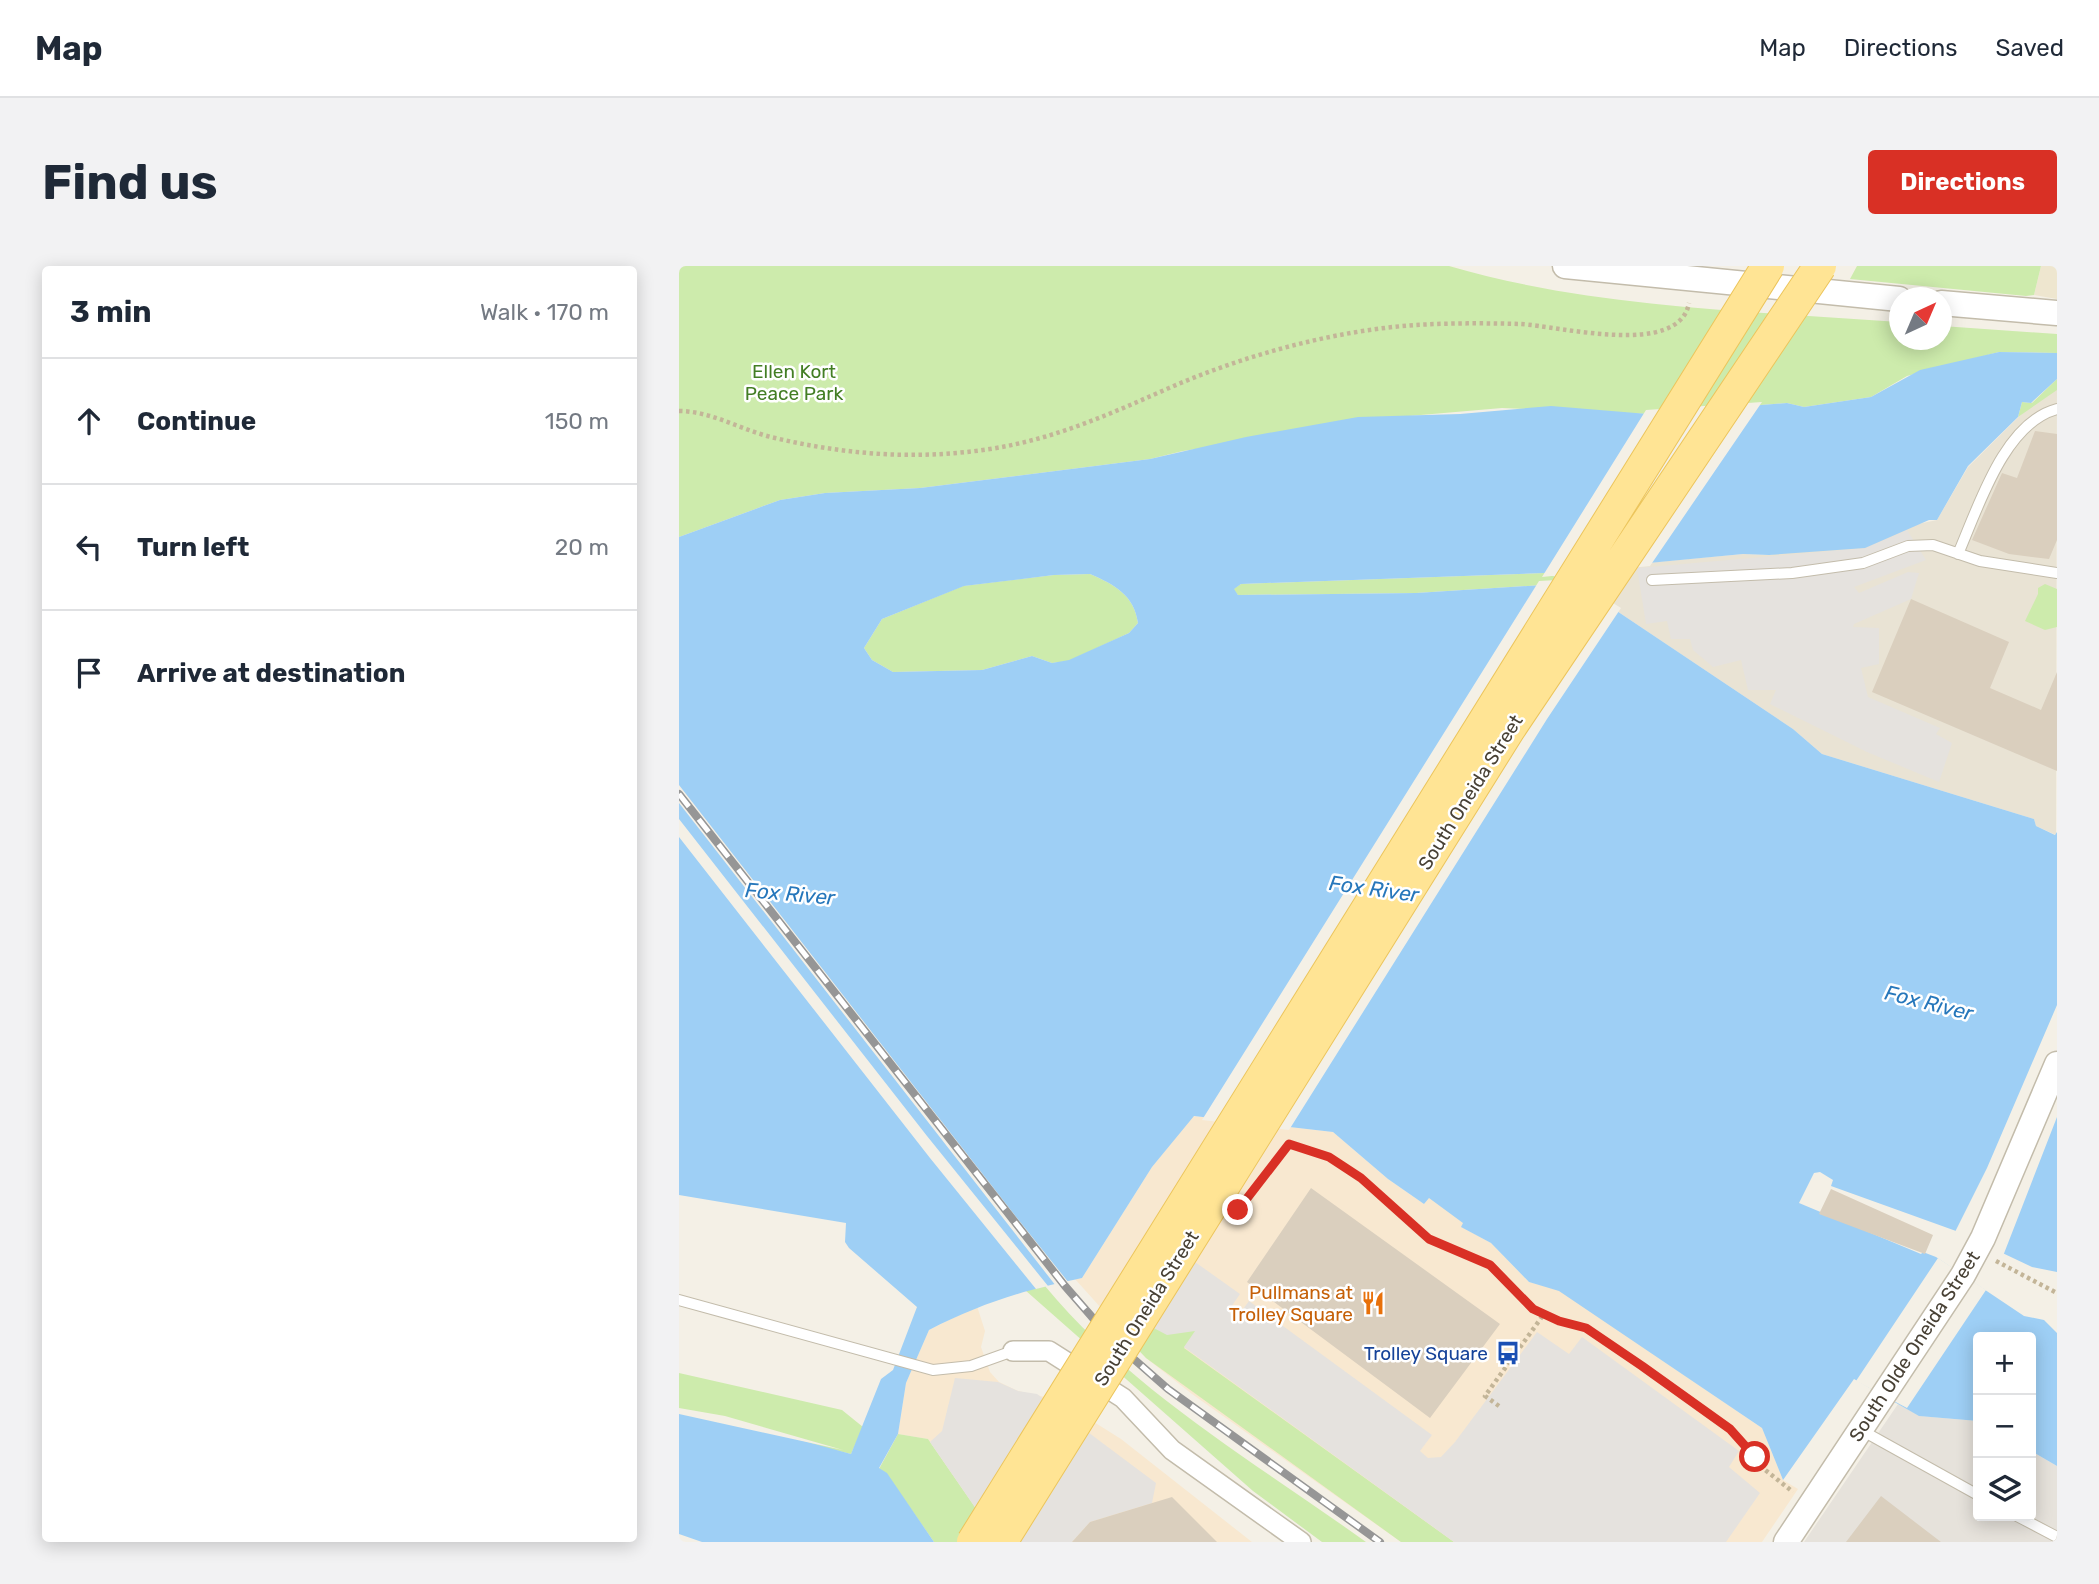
<!DOCTYPE html>
<meta charset="utf-8">
<style>
:root{--surface:#fff;--page:#f2f2f3;--text:#1f2937;--muted:#747a83;--line:#e0e1e3;--accent:#d93025}
body{margin:0;font-family:Rubik,sans-serif;background:var(--page);color:var(--text)}
.controls{position:absolute;right:21px;bottom:21px;display:grid;overflow:hidden;border-radius:7px;box-shadow:0 4px 18px #0003}
.controls button{width:63px;height:63px;display:grid;place-items:center;padding:0;border:0;border-bottom:2px solid var(--line);background:var(--surface);color:var(--text);font:35px sans-serif}
.compass{position:absolute;left:1210px;top:21px;width:63px;height:63px;border-radius:50%;background:var(--surface);box-shadow:0 4px 18px #0003;rotate:44deg}
.stop{position:absolute;width:21px;height:21px;margin:-16px;border:5px solid #d93025;border-radius:50%;background:#fff}
.stop.end{background:#d93025;border-color:#fff;box-shadow:0 2px 7px #0008}
.list{margin:0;padding:0;list-style:none}
h2{display:flex;justify-content:space-between;align-items:center;height:91px;margin:0;padding:0 28px;font-size:30px}
h2 small{font-size:23px;font-weight:400;color:var(--muted)}
.list li{display:grid;grid-template-columns:46px 1fr auto;gap:21px;align-items:center;box-sizing:border-box;height:126px;padding:0 28px;border-top:2px solid var(--line)}
.list b{display:block;font-size:26px;white-space:nowrap}
.list em{font-size:23px;font-style:normal;color:var(--muted)}
.icon{flex:none;width:38px;height:38px;fill:none;stroke:currentColor;stroke-width:2;stroke-linecap:round;stroke-linejoin:round}
.map{position:relative;flex:none;width:1378px;height:1276px;overflow:hidden;border-radius:7px}
header{display:flex;align-items:center;gap:42px;box-sizing:border-box;height:98px;padding:0 35px;background:var(--surface);border-bottom:2px solid var(--line)}
header strong{font-size:33px}
nav{display:flex;gap:38px;margin-inline-start:auto;font-size:24px}
.intro{display:flex;align-items:center;justify-content:space-between;box-sizing:border-box;height:168px;padding:0 42px}
h1{margin:0;font-size:49px}
.button{padding:18px 32px;border-radius:7px;background:var(--accent);color:#fff;font-size:24px;font-weight:700}
main{display:flex;gap:42px;padding:0 42px}
aside{flex:1;background:var(--surface);border-radius:7px;box-shadow:0 4px 18px #0003}
.map>svg:first-child{display:block}
</style>
<header>
<strong>Map</strong>
<nav><a>Map</a><a>Directions</a><a>Saved</a></nav>
</header>
<div class="intro"><h1>Find us</h1><a class="button">Directions</a></div>
<main>
<aside>
<h2>3 min<small>Walk · 170 m</small></h2>
<ul class="list">
<li><svg class="icon" aria-label="ahead" viewBox="0 0 24 24"><path d="M12 20V5M6 11l6-6 6 6"/></svg><div><b>Continue</b></div><em>150 m</em></li>
<li><svg class="icon" aria-label="left" viewBox="0 0 24 24"><path d="M17 20v-9H6M10 6l-5 5 5 5"/></svg><div><b>Turn left</b></div><em>20 m</em></li>
<li><svg class="icon" aria-label="arrive" viewBox="0 0 24 24"><path d="M6 21V4h12l-3 4 3 4H6"/></svg><div><b>Arrive at destination</b></div></li>
</ul>
</aside>
<div class="map">
<svg width="1378" height="1276" viewBox="0 0 1378 1276">
<rect width="100%" height="100%" fill="#f4f0e6"/>
<!-- residential -->
<path fill="#e9e3d4" d="M1378,113L1377,569L1357,560L1355,553L1143,488L1114,463L896,317L902,303L1064,288L1090,289L1258,254L1289,201Z"/>
<!-- commercial -->
<path fill="#f8e8d0" d="M514,850L654,866L709,913L745,938L750,931L785,957L783,961L812,977L850,1016L880,1024L1083,1162L1104,1214L1119,1223L1083,1276H722L513,1128L467,1092L396,1013L403,1012L473,901Z
M298,1040L306,1065L302,1081L311,1106L320,1116L339,1125L380,1134L442,1173L573,1276H320L249,1173L219,1168L227,1117L250,1064Z"/>
<!-- industrial -->
<path fill="#e6e2db" d="M1219,1138L1241,1150L1299,1155V1250H1352V1185L1378,1200V1276H1125Z"/>
<!-- education -->
<path fill="#eee6cf" d="M1362,0H1378V33L1355,29Z"/>
<!-- green -->
<path fill="#cdebac" d="M0,0H770C913,42 1072,45 1220,56V74H1262L1263,60L1378,68V87L1320,86L1228,110L1192,131L1125,141L1108,137L969,148L823,142L730,150L504,185L471,193L241,222L146,227L101,234L0,271Z
M1178,0H1362L1355,29L1347,30L1171,13Z
M1378,113V124L1339,151L1343,136L1353,137Z
M865,307L896,317L737,327L559,329L554,323L562,318Z
M411,308C436,319 455,329 459,357L450,367L390,395L373,397L353,390L303,404L214,406L193,394L185,382L203,353L284,320L375,309Z
M1366,318L1378,323V361L1366,364L1346,355L1359,328V322Z
M366,1020C453,1125 577,1197 687,1276H643L574,1225L346,1024Z
M452,1057L517,1065L505,1082L775,1276H722L467,1092L445,1069Z
M0,1107L163,1144L184,1161L172,1188L0,1146Z
M219,1168L249,1173L320,1276H255L207,1207L200,1203Z"/>
<!-- parking -->
<path fill="#e5e2de" d="M1228,264L1247,294L1175,321L1180,327L1229,306L1240,307L1232,333L1175,358L1174,361L1200,362V398L1182,402L1189,431L1261,462L1257,468L1273,477L1260,516L1188,486L1091,438L1097,424H1069L1062,394L1034,401L1014,384L1011,373H992L988,355L967,358L958,302L1186,282Z
M509,991L561,1028L550,1044L551,1048L559,1050L570,1035L753,1169L741,1185L749,1192L762,1191L776,1176L858,1066L890,1088L903,1071L1060,1185L1050,1201L1081,1227L1047,1276H775L505,1081L516,1065L488,1069L465,1057Z
M276,1112L319,1116L339,1125L358,1128L477,1217L473,1237L411,1256L393,1276H320L251,1176L263,1165Z"/>
<!-- water -->
<path fill="#9ecff5" fill-rule="evenodd" d="M1320,86L1378,87V113L1352,137L1343,136L1339,151L1289,200L1258,254H1250L1186,282L1090,289L1064,288L865,307L562,318L555,323L559,329L737,327L896,317L1114,463L1143,488L1355,553L1357,560L1376,569L1378,566V1006L1353,1001L1277,965L1152,920L1154,914L1141,906L1135,907L1120,937L1242,988L1244,986L1257,991L1345,1050L1365,1054L1378,1067V1200L1352,1185V1071H1299V1155L1240,1150L1175,1113L1104,1214L1083,1162L880,1025L850,1016L812,977L782,961L784,957L750,932L745,938L709,913L654,866L515,850L473,901L403,1012C345,1024 303,1037 250,1064L227,1117L219,1168L200,1202L208,1207L255,1276H23L0,1268V1146L45,1153L172,1188L202,1113L214,1104L238,1041L170,982L166,976L167,957L0,929V271L101,234L146,227L241,222L471,193L567,171L679,151L781,148L872,140L969,148L1108,137L1125,141L1192,131L1241,104ZM411,308C436,319 455,329 459,357L450,367L390,394L373,397L353,390L303,404L214,406L193,394L185,382L203,353L285,320L375,309Z"/>
<!-- pier -->
<path fill="#f4f0e6" d="M1083,136L971,300L863,311L967,144Z
M896,313L942,342L868,453L610,864L523,854L860,315Z
M0,519L338,952L390,1017L377,1020L0,537Z
M0,553L248,870L369,1020L357,1023L251,892L0,571Z
M1378,739V851L1324,990L1275,968L1308,902Z
M1259,992L1307,1024L1228,1142L1177,1115Z
M0,1142L46,1150L164,1184L0,1148Z"/>
<!-- building -->
<path fill="#dacfbe" d="M1356,165L1378,168V274L1370,293L1330,288L1293,274L1323,207L1338,212Z
M1232,333L1330,376L1311,422L1362,444L1378,406V505L1193,426Z
M632,922L821,1058L751,1152L568,1016Z
M1152,923L1254,969L1246,988L1140,948Z
M1202,1230L1262,1276H1167Z
M493,1231L538,1276H393L411,1256Z"/>
<g fill="none" stroke-linecap="round" stroke-linejoin="round">
<!-- service casing -->
<g stroke="#c3bcab" stroke-width="12">
<path id="service" d="M1279,288C1299,242 1325,157 1378,143
M973,314L1113,307L1184,297L1229,280L1254,279L1301,295L1378,307
M0,1034L254,1104L292,1100L334,1085
M1182,1164L1299,1229
M1338,1250L1378,1271"/>
</g>
<!-- minor casing -->
<g stroke="#c3bcab" stroke-width="22">
<path id="minor" d="M334,1085H370L444,1132L493,1184L622,1276"/>
</g>
<!-- tertiary casing -->
<g stroke="#c3bcab" stroke-width="27">
<path id="tertiary" d="M886,0L1220,33
M1262,37L1378,47
M1107,1276L1284,1009L1304,972L1378,798"/>
</g>
<!-- path -->
<path stroke="#c3b598" stroke-width="4.5" stroke-dasharray="3.5 3.5" stroke-linecap="butt" d="M0,145C33,145 64,165 96,172C168,189 238,194 311,183C376,173 431,148 490,122C566,89 653,65 736,59C770,57 807,57 841,58C881,60 1000,92 1010,37
M592,901L610,878L650,891L682,912L750,973L812,999L854,1043L880,1055L907,1062L1051,1162L1085,1203L1114,1226
M1317,995L1378,1027
M820,1140L806,1130L865,1048"/>
<!-- service -->
<use href="#service" stroke="#fff" stroke-width="10"/>
<!-- minor -->
<use href="#minor" stroke="#fff" stroke-width="19"/>
<!-- tertiary -->
<use href="#tertiary" stroke="#fff" stroke-width="24"/>
<!-- rail casing -->
<g stroke="#969696" stroke-width="8">
<path id="rail" d="M0,528L386,1020L433,1074L489,1123L701,1276"/>
</g>
<!-- rail -->
<use href="#rail" stroke="#fff" stroke-width="5" stroke-dasharray="16" stroke-linecap="butt"/>
<!-- primary-bridge casing -->
<g stroke="#ecc55c" stroke-width="34" stroke-linecap="butt">
<path id="primary-bridge" d="M294,1276L1089,0
M322,1276L830,463L1141,0"/>
</g>
<!-- primary-bridge -->
<use href="#primary-bridge" stroke="#ffe494" stroke-width="32"/>
</g>
<g fill="none" stroke-linecap="round" stroke-linejoin="round">
<!-- route -->
<path stroke="#d93025" stroke-width="9" d="M559,944L610,878L650,891L682,912L750,973L811,999L854,1043L880,1055L907,1062L963,1100L1051,1163L1076,1191"/>
</g>
<!-- icons -->
<defs>
<g id="restaurant-bare" transform="scale(1.89)"><path d="M-5-6h1v4h1v-4h1v4h1v-4h1v5L-1.5 .5V6h-2V.5L-5-1ZM5-6V6H3V1.5H1.5Q1.5-4 5-6Z" fill="#e8710a" stroke="#fff" stroke-width="2.5" paint-order="stroke"/></g>
<g id="bus-bare" transform="scale(1.89)"><path d="M-5-6H5V4H4V6H2V4H-2V6H-4V4H-5ZM-3.5-4V0h7V-4ZM-3.5 1.2v1.5H-2V1.2ZM2 1.2v1.5H3.5V1.2Z" fill="#1a4fb4" stroke="#fff" stroke-width="2.5" paint-order="stroke"/></g>
</defs>
<g fill-rule="evenodd">
<use href="#restaurant-bare" x="694" y="1037"/>
<use href="#bus-bare" x="829" y="1087"/>
</g>
<g text-anchor="middle" stroke-width="5" stroke-linejoin="round" paint-order="stroke">
<!-- park labels -->
<g font-size="19" fill="#437e24" stroke="#fff">
<text x="115" y="112">Ellen Kort<tspan x="115" dy="22">Peace Park</tspan></text>
</g>
<!-- street labels -->
<g font-size="19" fill="#484135" stroke="#fff">
<text transform="translate(791 526) rotate(-58)" y="7">South Oneida Street</text>
<text transform="translate(467 1042) rotate(-58)" y="7">South Oneida Street</text>
<text transform="translate(1235 1080) rotate(-57)" y="7">South Olde Oneida Street</text>
</g>
<!-- food labels -->
<g font-size="19" fill="#c56008" stroke="#fff" text-anchor="end">
<text x="674" y="1033">Pullmans at<tspan x="674" dy="22">Trolley Square</tspan></text>
</g>
<!-- transit labels -->
<g font-size="19" fill="#164399" stroke="#fff" text-anchor="end">
<text x="809" y="1094">Trolley Square</text>
</g>
<!-- water labels -->
<g font-size="21" font-style="italic" fill="#2677bb" stroke="#fff">
<text transform="translate(695 623) rotate(8)" y="7">Fox River</text>
<text transform="translate(111 628) rotate(5)" y="7">Fox River</text>
<text transform="translate(1250 737) rotate(14)" y="7">Fox River</text>
</g>
</g>
</svg>
<div class="controls">
<button>+</button>
<button>−</button>
<button><svg class="icon" aria-label="layers" viewBox="0 0 24 24"><path d="M12 4l9 5-9 5-9-5zM3 14l9 5 9-5"/></svg></button>
</div>
<svg class="compass" viewBox="-18 -18 36 36"><path d="M0-13l5 13h-10z" fill="#e53935"/><path d="M0 13l5-13h-10z" fill="#747a83"/></svg>
<div class="stop" style="left:1076px;top:1191px"></div>
<div class="stop end" style="left:559px;top:944px"></div>
</div>
</main>
